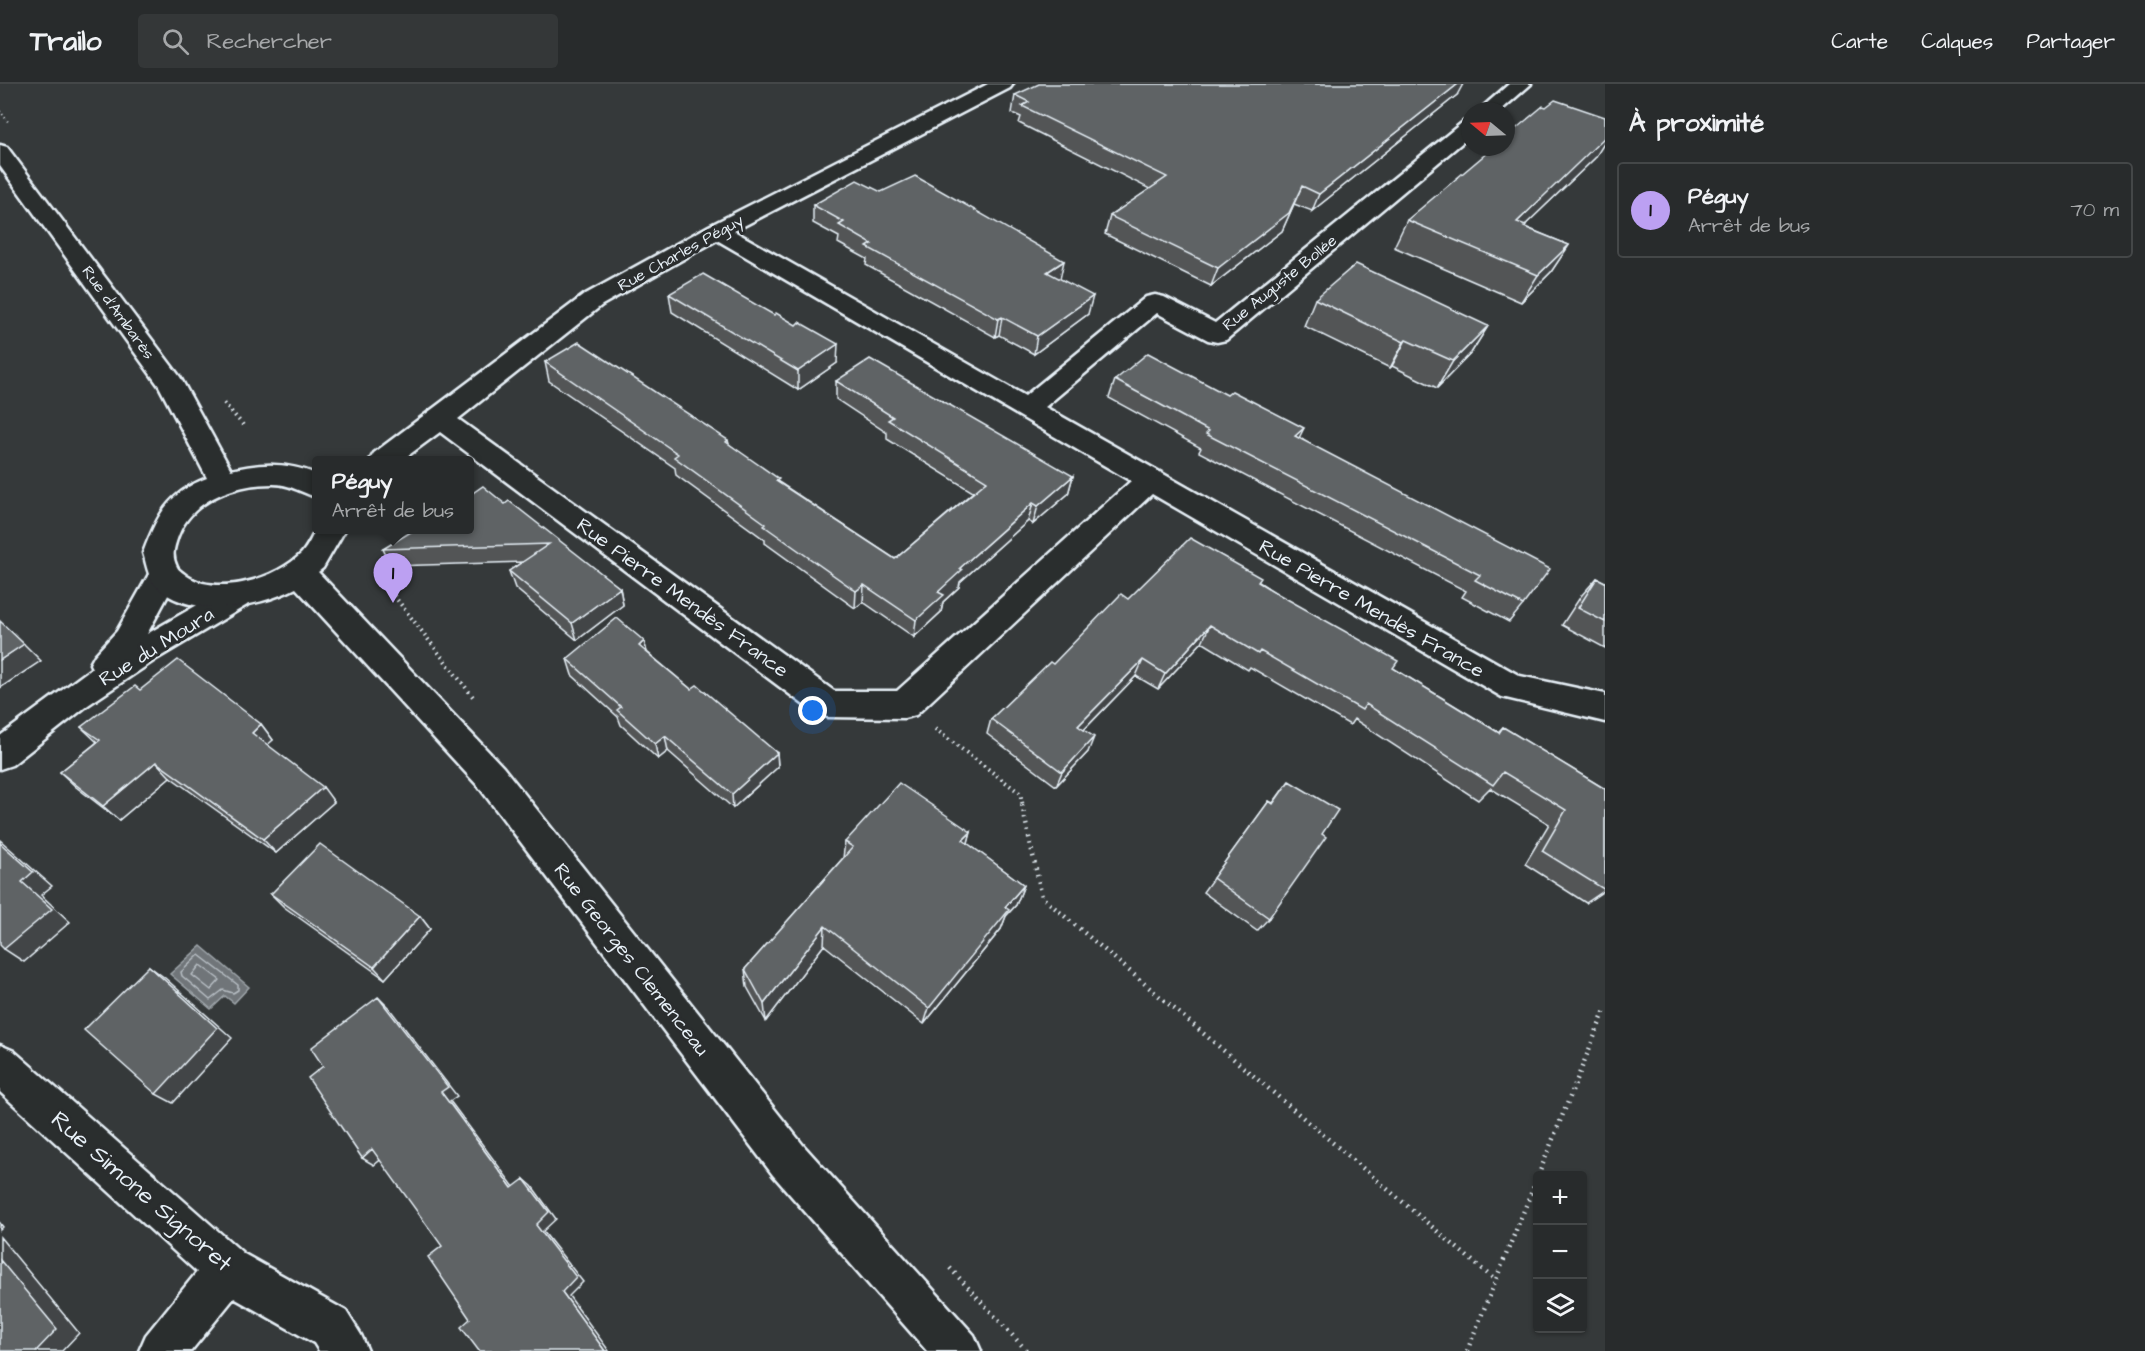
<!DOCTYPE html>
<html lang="fr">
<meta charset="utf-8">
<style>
:root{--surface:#282b2c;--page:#343738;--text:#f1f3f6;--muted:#a5a7a9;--line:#444748;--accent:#bca0f2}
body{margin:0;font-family:"Architects Daughter",sans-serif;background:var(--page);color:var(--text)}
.controls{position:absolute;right:18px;bottom:18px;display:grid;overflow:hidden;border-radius:6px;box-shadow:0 2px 4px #0004}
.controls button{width:54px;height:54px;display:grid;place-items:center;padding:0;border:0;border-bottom:2px solid var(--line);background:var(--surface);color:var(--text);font:30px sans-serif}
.compass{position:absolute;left:1461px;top:18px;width:54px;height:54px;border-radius:50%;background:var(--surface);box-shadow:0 2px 4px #0004;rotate:289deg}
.you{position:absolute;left:813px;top:627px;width:21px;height:21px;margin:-15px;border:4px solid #fff;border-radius:50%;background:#1a73e8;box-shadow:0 0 0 9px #1a73e833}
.badge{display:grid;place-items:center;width:39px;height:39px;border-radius:50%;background:var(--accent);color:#111;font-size:20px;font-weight:700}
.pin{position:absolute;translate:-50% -50px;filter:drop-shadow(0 2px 3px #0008)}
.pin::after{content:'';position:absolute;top:32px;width:21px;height:18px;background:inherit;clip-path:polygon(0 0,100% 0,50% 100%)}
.popup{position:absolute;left:312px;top:372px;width:162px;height:78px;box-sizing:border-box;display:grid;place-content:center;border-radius:6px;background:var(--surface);filter:drop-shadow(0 2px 4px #0005);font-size:20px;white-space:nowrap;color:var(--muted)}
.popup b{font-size:22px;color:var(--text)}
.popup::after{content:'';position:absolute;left:50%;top:100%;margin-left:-12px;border:12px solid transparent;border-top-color:var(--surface)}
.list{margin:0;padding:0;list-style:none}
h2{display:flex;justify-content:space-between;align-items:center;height:78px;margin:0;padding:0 24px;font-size:26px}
h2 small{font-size:20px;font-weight:400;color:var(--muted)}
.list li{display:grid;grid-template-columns:39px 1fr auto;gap:18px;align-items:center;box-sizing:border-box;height:96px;margin:0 12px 12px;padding:0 12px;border:2px solid var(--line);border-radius:6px}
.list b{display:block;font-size:22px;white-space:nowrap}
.list p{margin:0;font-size:20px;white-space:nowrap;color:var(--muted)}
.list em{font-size:20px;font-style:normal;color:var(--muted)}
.icon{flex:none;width:33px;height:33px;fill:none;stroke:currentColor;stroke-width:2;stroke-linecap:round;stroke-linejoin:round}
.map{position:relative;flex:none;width:1605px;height:1267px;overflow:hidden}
header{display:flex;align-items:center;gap:36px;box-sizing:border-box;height:84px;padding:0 30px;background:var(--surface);border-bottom:2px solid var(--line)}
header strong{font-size:28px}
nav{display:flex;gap:33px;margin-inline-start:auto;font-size:21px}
.search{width:420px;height:54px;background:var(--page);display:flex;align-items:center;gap:15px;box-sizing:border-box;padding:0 21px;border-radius:6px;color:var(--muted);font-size:22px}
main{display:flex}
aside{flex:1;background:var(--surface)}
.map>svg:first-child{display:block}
</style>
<header>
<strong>Trailo</strong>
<div class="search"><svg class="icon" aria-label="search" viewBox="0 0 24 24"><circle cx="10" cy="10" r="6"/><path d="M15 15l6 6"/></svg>Rechercher</div>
<nav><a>Carte</a><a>Calques</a><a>Partager</a></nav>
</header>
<main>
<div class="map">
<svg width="1605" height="1267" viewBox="0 0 1605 1267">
<rect width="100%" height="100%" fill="#35393a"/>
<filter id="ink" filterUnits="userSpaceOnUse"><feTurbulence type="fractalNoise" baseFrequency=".0167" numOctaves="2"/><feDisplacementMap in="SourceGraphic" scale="12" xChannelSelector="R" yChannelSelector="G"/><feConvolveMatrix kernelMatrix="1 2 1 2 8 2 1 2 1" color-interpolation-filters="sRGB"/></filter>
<g filter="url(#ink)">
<!-- water -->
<path fill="#707579" stroke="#a0a7ac" stroke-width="1.5" d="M201,862L249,903L234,919L225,912L211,925L170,890Z"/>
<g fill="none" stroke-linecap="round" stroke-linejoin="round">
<!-- shore -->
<path stroke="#b8bfc5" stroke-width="1.5" d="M199,871L238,901V906L233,909L223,906L210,916L182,892L181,888Z
M200,881L220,896L211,906L192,891Z"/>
<!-- street casing -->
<g stroke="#e8f1f8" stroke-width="5">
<path id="street" d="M988,0H1013L1010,4L734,147L1025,312L1146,213L1155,211L1164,213L1215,239L1463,38L1470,36V52L1226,256L1217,258L1208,256L1157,229L1045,323L1520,592L1605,610V638L1502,613L1152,410L916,631L904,634L828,633L816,630L440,348L402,376H370L374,369L584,211L709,142ZM717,156L1131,397L897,607H834L458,335L602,221Z
M1509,0H1531L1500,27H1478Z
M164,480L175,483L179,491L147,550L225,505L236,501L247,505L251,513L247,521L158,574L88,621L12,681L0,685V652L92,584L90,580L95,571L117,547L153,483Z
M0,961L14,967L244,1170L346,1227L361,1251L368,1267H319L314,1259L234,1214L191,1267H139L146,1251L197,1188L0,1008Z"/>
</g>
<!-- secondary casing -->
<g stroke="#e8f1f8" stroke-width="5">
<path id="secondary" d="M0,61L7,63L180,293L231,386C261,379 287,378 316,390V413C300,408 290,400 273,400C236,400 192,415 178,452C174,464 171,471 177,483C179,487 184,489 187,492C218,513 278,494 302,469C308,462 312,453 316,445L345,446L323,484L318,488L503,683L803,1061L974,1251L981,1267H927L773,1091L479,703L296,504C258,524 187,536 154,500C148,492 146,478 143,469C157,432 168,409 207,394L159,302L0,82Z"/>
</g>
<!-- path-far2 -->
<path stroke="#e8f1f8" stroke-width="2" stroke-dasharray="1 3" stroke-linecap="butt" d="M0,27L9,39"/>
<!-- path-far1 -->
<path stroke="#e8f1f8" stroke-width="4" stroke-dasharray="1.5 4" stroke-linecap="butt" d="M224,319L243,341
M377,490L474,614
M935,645L1020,709L1023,722"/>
<!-- path -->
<path stroke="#e8f1f8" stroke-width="4.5" stroke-dasharray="1.5 5" stroke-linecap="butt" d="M1022,721L1042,813L1495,1196
M1538,1092L1605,926
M950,1184L1027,1267
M1467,1267L1538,1092"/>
<!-- street -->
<use href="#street" fill="#2a2d2e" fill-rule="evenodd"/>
<!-- secondary -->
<use href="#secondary" fill="#2a2d2e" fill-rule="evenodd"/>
</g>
<!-- wall -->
<path fill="#525557" stroke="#e8f1f8" stroke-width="1.5" d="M1015,11H1457L1312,127L1294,120L1282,147L1211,202L1105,150L1110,132L1150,105L1019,39L1021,33L1012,29Z
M1595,74L1525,141V143L1569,161L1551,188L1521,218L1394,163L1407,136Z
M881,108L1060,195L1088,230L1034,270L999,251L995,253L866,181L867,175L838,159L839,153L813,139V121Z
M669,210L837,279L798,306L672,228Z
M1315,215L1488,242L1471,269L1437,304L1392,282L1390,284L1304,242Z
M545,278L728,356L729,360L780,399L895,475L973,408L887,355V349L836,315V297L1073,392L1068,410L1033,440L1028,437L960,498L959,503L943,518L941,528L914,553L863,518L855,524L765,459V456L676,391L675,384L549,297Z
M1115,296L1299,353L1523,521L1509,538L1462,513L1466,507L1199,368L1201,364L1109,314Z
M505,420L620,504L623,521L577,556L515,504L509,487L522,478L391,482L383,465Z
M1597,494L1605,498V564L1562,541L1581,512Z
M1259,498L1393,584L1498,648L1503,643L1605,705V806L1586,819L1525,780L1549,740L1490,704L1478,716L1354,635L1350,641L1250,583L1248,586L1202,558L1158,605L1136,592L1084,646L1088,668L1056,702L987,650L991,635L1128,515Z
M644,557L647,568L691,605L777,669L778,683L733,724L668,667L658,675L621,641L618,633L572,591L567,575Z
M140,606L261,640L273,656L267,661L334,718L276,769L170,693L119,736L76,703L60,688L97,658L81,643Z
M1289,697L1269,834L1257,847L1203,808L1269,717L1273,719Z
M971,748L968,760L1024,801L1016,821L1006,832L1001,845L924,940L824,861L766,937L747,903L745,885L843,774L845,758Z
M271,810L420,832L430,845L385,895L284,823Z"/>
<!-- shaded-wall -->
<path fill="#424547" stroke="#e8f1f8" stroke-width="1.5" d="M1458,0H1463L1457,11L1312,127L1319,110Z
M1605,50V58L1595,74L1501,164L1517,138Z
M1302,102L1282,147L1211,202L1218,184Z
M1569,161L1551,188L1521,218L1538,191Z
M1064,177L1060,195L1043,206L1047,188Z
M1093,212L1088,230L1034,270L1037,252Z
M1002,233L999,251L995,253L998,235Z
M1488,242L1471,269L1437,304L1453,277Z
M1406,256L1392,282L1390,284L1404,258Z
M838,260L837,279L798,306V287Z
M1304,344L1295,362V352Z
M1073,392L1068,410L1033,440L1038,422Z
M1033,419L1028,437L960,498L959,503L943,518L941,528L914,553L916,536L938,508L960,484Z
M864,501L863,518L855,524L856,507Z
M620,504L623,521L577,556L572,539Z
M1210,541L1202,558L1158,605L1165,590Z
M644,557L648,573L639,562Z
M24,560L41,577L0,604V576Z
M1143,576L1136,592L1073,657L1078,642Z
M261,640L273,656L264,664L252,649Z
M665,652L668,667L658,675L655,660Z
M1094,653L1088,668L1056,702L1062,688Z
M777,669L778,683L733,724L732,710Z
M156,678L170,693L119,736L103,722Z
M323,703L334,718L276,769L263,755Z
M971,748L965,769L963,756Z
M0,756L52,802L41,811L70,838L24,878L4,865L22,798L0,759Z
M1024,801L1016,821L1006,832L1001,845L924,940L929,924L1005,823Z
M420,832L430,845L385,895L374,883Z
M825,842L824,861L766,937L764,920Z
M149,882L165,894L232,954L173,1019L156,1010Z
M378,913L389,924L457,1012L450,1017L520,1111L512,1104L441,1008Z
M372,1065L384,1073L374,1081L362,1074Z
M524,1095L532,1102L556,1135L543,1147L583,1198L569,1212L609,1267H605L562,1208L536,1141Z
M0,1139L3,1143L0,1146Z
M0,1153L79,1249L62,1267H36L0,1176Z"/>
<!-- building -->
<path fill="#5f6365" stroke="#e8f1f8" stroke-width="1.5" d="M1039,0H1458L1319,110L1302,102L1289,129L1218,184L1110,132L1167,93L1022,22L1029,18L1015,11Z
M1555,16L1605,33V53L1517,138L1526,141L1524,143L1569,161L1538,191L1407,136L1494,63H1506V53L1543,22L1546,23Z
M915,92L1064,177L1047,188L1093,212L1037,252L1002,233L998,235L867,163L872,160L839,141L844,138L813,121L857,96L881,108Z
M1356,180L1488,242L1453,277L1406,256L1404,258L1315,215Z
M703,190L774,231L776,229L796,241L799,238L838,260L798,287L669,210Z
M579,258L728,356L726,358L779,395L776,397L895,475L987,397L888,336L893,333L836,297L870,275L1073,392L1038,422L1033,419L960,484L962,486L938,508L944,511L916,536L864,501L856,507L764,442L766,440L674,373L678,370L545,278Z
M1148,269L1227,311L1232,307L1304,344L1295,352L1550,485L1523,521L1475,496L1480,491L1206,350L1209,347L1115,296Z
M483,402L505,420L509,417L620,504L572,539L509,487L549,460L383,465L414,446H470V411Z
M1190,454L1261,494L1258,498L1278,510L1398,577L1393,584L1499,649L1503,643L1605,705V806L1542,767L1566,726L1503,688L1493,701L1366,620L1362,626L1260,567L1258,570L1210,541L1165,590L1143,576L1078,642L1094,653L1062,688L991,635L1050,578L1053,580L1121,510L1128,515Z
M1597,494L1605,498V538L1578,524Z
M617,534L644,557L639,562L691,605L697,601L777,669L732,710L665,652L655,660L617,626L621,623L567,575Z
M0,537L24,560L0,576Z
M178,576L261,640L252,649L323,703L263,755L156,678L103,722L60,688L100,656L81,643L135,602L140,606Z
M1289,697L1338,726L1322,750L1326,753L1269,834L1213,794L1269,717L1273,720Z
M899,699L971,748L963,756L1024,801L1005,823L1009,826L929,924L825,842L764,920L745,885L853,763L845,758Z
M0,759L33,788L22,798L52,825L4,865L0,861Z
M320,760L420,832L374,883L271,810Z
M149,882L217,944L156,1010L84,946Z
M378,913L448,1003L441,1008L512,1104L524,1095L549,1128L536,1141L576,1193L562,1208L605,1267H479L461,1243L470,1235L428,1173L442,1162L372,1065L362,1074L308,994L323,982L311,964Z
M0,1176L57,1245L36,1267H0Z"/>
</g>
<g text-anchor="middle" stroke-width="6" stroke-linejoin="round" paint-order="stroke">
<!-- far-street labels -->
<g font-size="16" fill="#e8f1f8" stroke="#2a2d2e">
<text transform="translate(680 168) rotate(-29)" y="6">Rue Charles Péguy</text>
<text transform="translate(1279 198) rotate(-39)" y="6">Rue Auguste Bollée</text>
<text transform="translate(119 228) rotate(54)" y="6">Rue d'Ambarès</text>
</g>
<!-- street labels -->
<g font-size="20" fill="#e8f1f8" stroke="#2a2d2e">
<text transform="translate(683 513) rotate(36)" y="7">Rue Pierre Mendès France</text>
<text transform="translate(1372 524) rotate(30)" y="7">Rue Pierre Mendès France</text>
<text transform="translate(156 562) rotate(-32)" y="7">Rue du Moura</text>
<text transform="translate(632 875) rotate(52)" y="7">Rue Georges Clemenceau</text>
</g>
<!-- near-street labels -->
<g font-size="24" fill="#e8f1f8" stroke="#2a2d2e">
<text transform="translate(142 1107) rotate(41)" y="8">Rue Simone Signoret</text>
</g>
</g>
</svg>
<div class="controls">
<button>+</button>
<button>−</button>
<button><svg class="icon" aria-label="layers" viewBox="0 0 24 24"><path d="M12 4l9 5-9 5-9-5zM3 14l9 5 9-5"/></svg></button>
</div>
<svg class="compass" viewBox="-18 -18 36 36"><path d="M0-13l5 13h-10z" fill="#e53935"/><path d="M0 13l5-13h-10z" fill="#a5a7a9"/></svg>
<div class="you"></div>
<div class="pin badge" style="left:393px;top:519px">1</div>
<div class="popup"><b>Péguy</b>Arrêt de bus</div>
</div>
<aside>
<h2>À proximité<small></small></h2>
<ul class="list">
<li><span class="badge">1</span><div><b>Péguy</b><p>Arrêt de bus</p></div><em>70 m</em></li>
</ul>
</aside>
</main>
